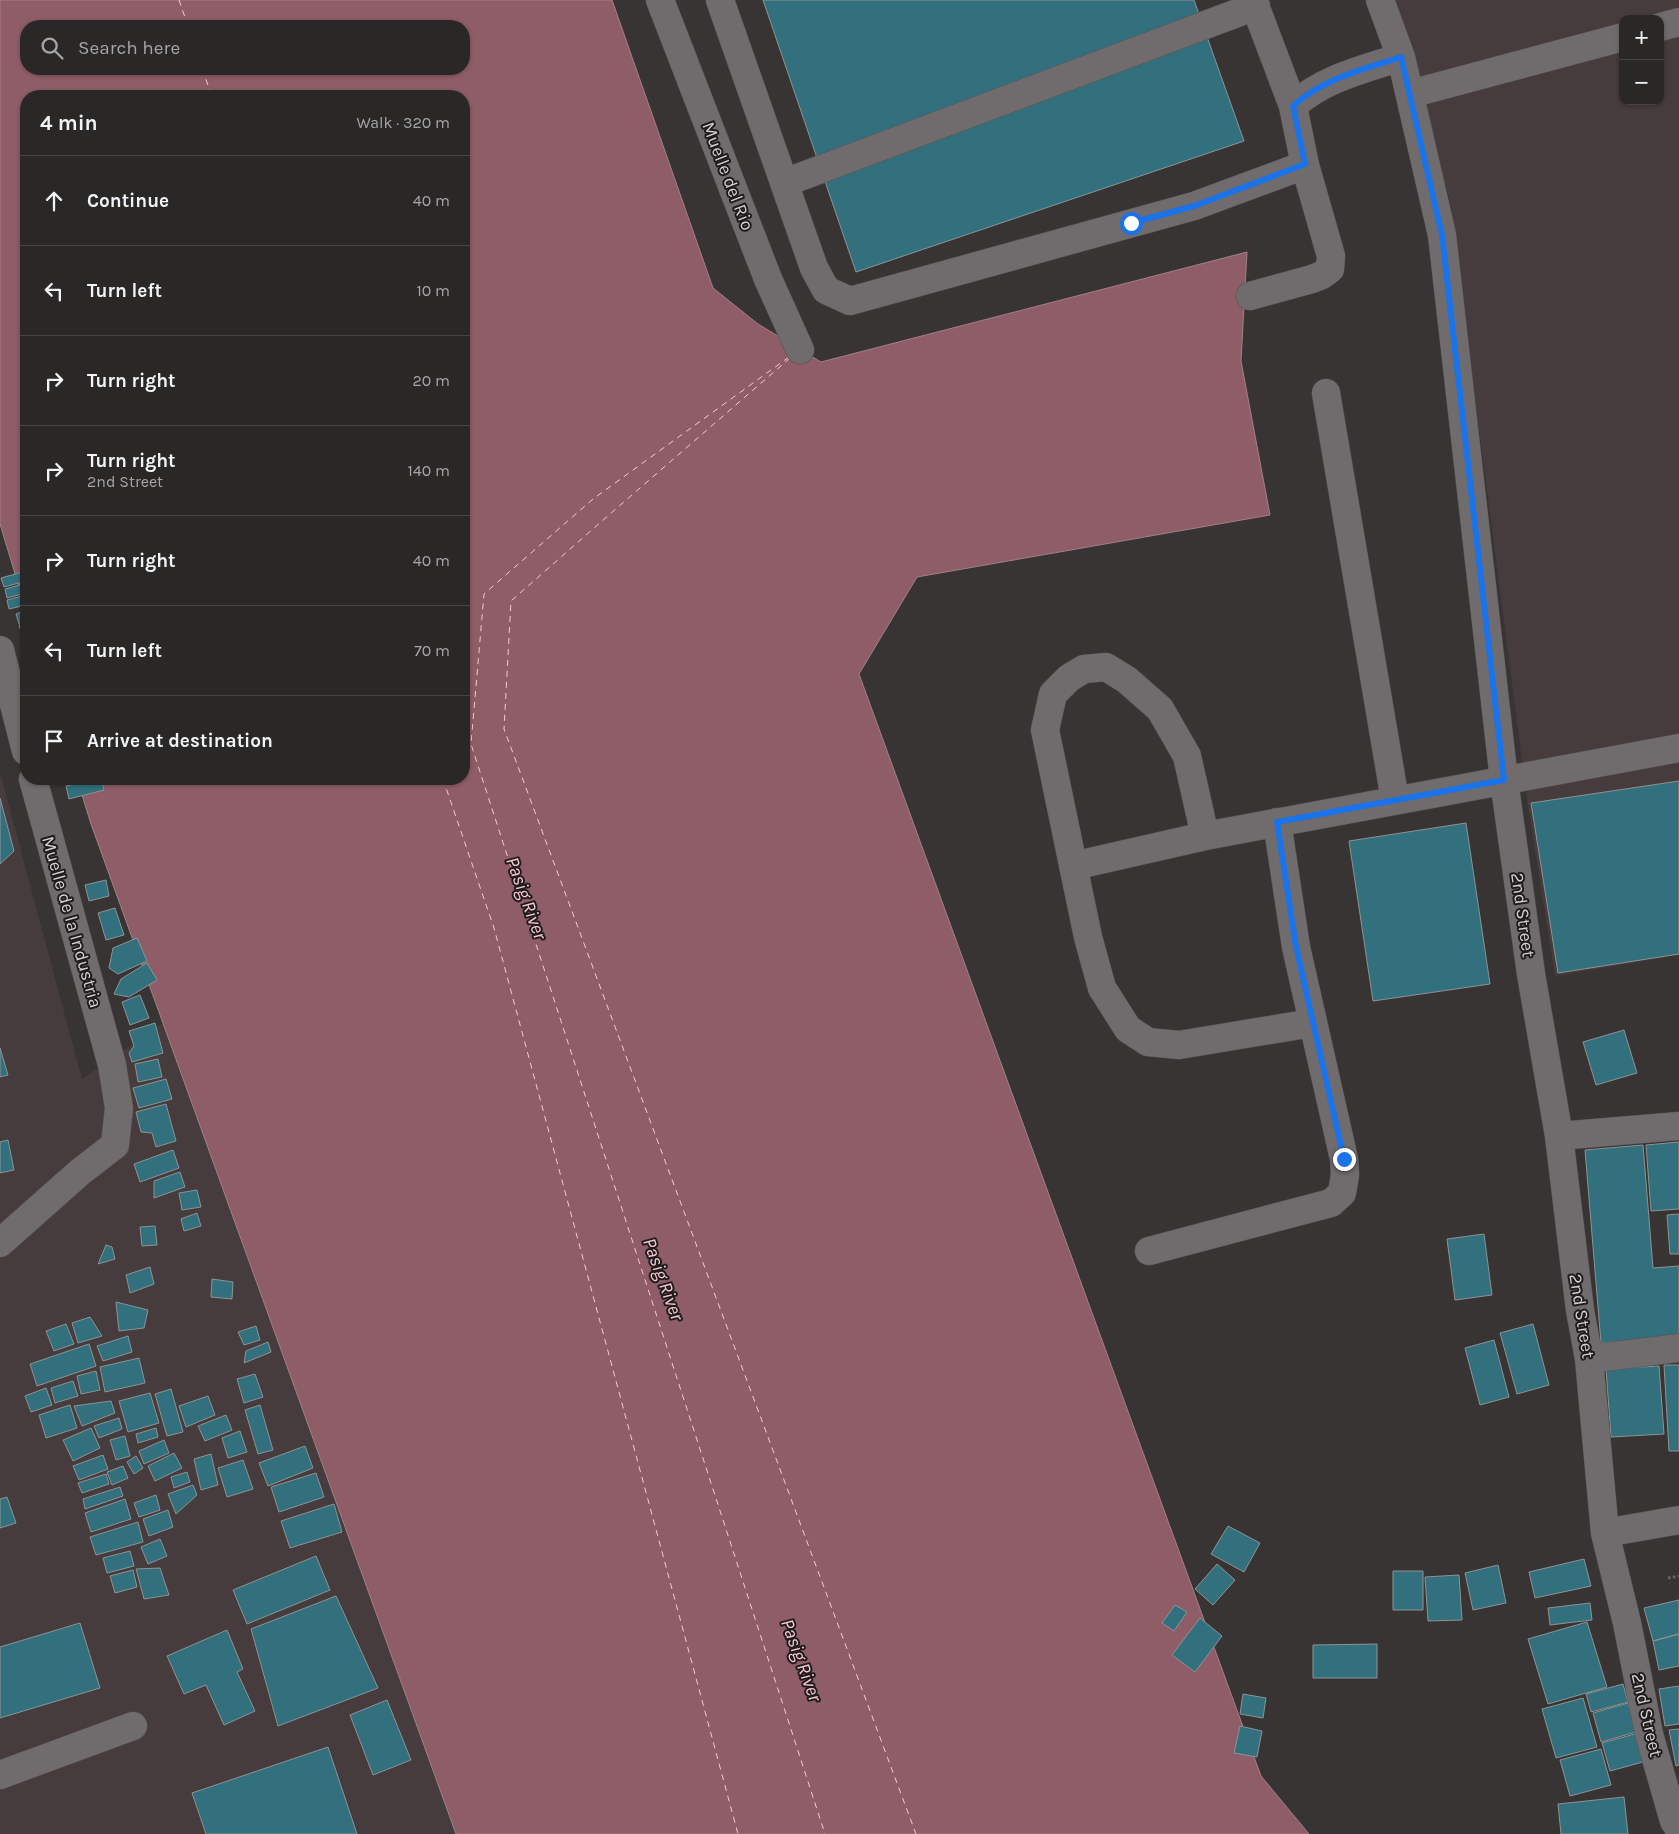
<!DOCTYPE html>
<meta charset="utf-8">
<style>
:root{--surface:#2a2727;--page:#363333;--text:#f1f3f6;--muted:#a5a5a7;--line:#464444}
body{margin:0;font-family:Karla,sans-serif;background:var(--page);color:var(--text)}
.controls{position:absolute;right:15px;top:15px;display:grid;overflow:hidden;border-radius:10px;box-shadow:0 1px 4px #0004}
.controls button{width:45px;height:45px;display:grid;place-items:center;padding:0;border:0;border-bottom:1px solid var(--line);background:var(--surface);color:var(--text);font:25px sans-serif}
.stop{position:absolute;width:15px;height:15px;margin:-11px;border:4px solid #1a73e8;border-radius:50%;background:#fff}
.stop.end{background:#1a73e8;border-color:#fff;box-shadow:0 1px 5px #0008}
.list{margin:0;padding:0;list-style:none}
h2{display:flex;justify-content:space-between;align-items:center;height:65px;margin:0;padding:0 20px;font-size:21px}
h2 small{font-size:16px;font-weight:400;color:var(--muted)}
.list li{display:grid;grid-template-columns:32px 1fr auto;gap:15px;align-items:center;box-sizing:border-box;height:90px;padding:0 20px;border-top:1px solid var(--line)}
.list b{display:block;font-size:19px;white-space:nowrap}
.list p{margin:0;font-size:16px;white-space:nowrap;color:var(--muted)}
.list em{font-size:16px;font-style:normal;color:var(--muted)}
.icon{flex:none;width:28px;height:28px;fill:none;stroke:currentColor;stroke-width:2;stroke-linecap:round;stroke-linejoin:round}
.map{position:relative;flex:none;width:1679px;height:1834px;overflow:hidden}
.search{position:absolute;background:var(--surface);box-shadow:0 1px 4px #0004;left:20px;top:20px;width:450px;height:55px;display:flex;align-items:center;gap:12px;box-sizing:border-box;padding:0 18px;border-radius:20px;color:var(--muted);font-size:19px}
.panel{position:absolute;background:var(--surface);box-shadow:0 1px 4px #0004;left:20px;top:90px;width:450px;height:695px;border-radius:20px}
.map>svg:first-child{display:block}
</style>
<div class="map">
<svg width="1679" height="1834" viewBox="0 0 1679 1834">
<rect width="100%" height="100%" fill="#383434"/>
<!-- built -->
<path fill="#463b3d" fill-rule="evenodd" d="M1389,0H1679V955L1555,976L1527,799L1449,197ZM1623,19H1660V101H1623Z
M0,772L82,1079L163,1023L456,1834H0Z"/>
<!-- water -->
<path fill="#8f5d67" stroke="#a38087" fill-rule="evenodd" d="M0,0H612L713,288L758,324L821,362L1247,252L1241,361L1270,515L917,577L859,674L1261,1776L1309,1834H456L91,824L77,779H464V96H26V610L0,524ZM26,26H464V69H26Z"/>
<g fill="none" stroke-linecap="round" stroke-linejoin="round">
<!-- ferry -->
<path stroke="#fac8d1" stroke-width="1" stroke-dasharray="6 5" stroke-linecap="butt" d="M179,0L188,26
M202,69L212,96
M789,357L593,499L484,594L471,744L825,1834
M790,358L610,514L511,601L504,729L916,1834
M443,779L494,928L738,1834"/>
</g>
<!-- building -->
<path fill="#32707d" stroke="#8e9394" d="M763,0H1194L1244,141L856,272Z
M26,571V581L4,587L1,578Z
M26,583V593L7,598L5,589Z
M26,595V605L9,609L7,600Z
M26,610V622L19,624L16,614Z
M26,623V634L22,635L19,625Z
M97,779H101L104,790L69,799L66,786Z
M1679,781V954L1558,973L1531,803Z
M0,798L14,851L0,864Z
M1466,823L1490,984L1373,1001L1349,841Z
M106,880L109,896L89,901L85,885Z
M115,908L124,935L106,940L98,913Z
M137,938L147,961L118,974L109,968L113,948Z
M147,963L157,980L129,997L114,994L121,979Z
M140,995L149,1018L130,1025L122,1002Z
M155,1023L163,1053L132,1062L129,1053L134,1046L129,1031Z
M1624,1030L1637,1073L1596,1085L1583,1042Z
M0,1048L8,1075L0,1077Z
M158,1059L162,1077L138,1082L135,1064Z
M166,1079L172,1099L139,1108L133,1088Z
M166,1104L176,1141L156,1147L152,1133L141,1132L136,1112Z
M8,1140L14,1170L0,1173V1142Z
M1679,1142V1209L1651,1211L1646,1145Z
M1643,1145L1653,1268L1679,1266V1337L1601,1343L1585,1150Z
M173,1150L179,1168L140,1182L134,1164Z
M180,1172L185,1187L154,1198V1181Z
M197,1190L201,1207L182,1210L179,1193Z
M197,1213L201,1226L184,1231L181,1219Z
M1679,1214V1254H1670L1667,1215Z
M155,1226L157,1245L142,1246L140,1227Z
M1484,1234L1492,1295L1455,1300L1447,1239Z
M106,1245L112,1247L115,1259L98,1264Z
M150,1267L154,1284L130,1293L126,1275Z
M212,1279L233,1282L232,1299L211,1297Z
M116,1302L148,1310L144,1328L119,1331Z
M90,1317L102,1336L78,1343L72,1323Z
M66,1324L74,1344L54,1351L46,1331Z
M1533,1324L1549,1385L1517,1394L1500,1333Z
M256,1326L260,1340L244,1345L238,1332Z
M128,1336L132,1352L103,1361L97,1346Z
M1494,1340L1509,1397L1480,1405L1465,1348Z
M268,1342L271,1352L244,1363L246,1351Z
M89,1344L96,1366L37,1386L30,1364Z
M139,1358L145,1383L105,1392L100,1367Z
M1664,1365H1679V1451H1669Z
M1659,1366L1664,1434L1611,1437L1606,1369Z
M96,1371L100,1390L81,1394L77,1376Z
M255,1374L263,1397L244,1403L237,1379Z
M73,1381L78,1396L55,1403L51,1388Z
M46,1388L52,1405L31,1412L25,1396Z
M171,1389L183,1432L167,1436L155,1394Z
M150,1393L159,1423L128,1432L119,1401Z
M208,1396L215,1415L186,1427L179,1406Z
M111,1401L115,1413L82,1426L74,1406Z
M70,1405L77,1428L46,1438L39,1415Z
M260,1405L273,1450L258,1454L245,1410Z
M226,1415L232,1430L205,1441L198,1426Z
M119,1418L122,1429L99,1438L94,1426Z
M91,1428L100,1448L73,1461L63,1440Z
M156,1428L158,1437L138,1443L136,1434Z
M240,1431L247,1452L228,1458L222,1438Z
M125,1436L130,1456L116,1460L110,1440Z
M164,1440L169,1453L144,1464L139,1451Z
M305,1446L313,1468L268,1486L259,1463Z
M174,1453L182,1468L155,1481L148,1466Z
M211,1454L218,1485L201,1490L194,1459Z
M103,1455L108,1469L79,1480L73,1466Z
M136,1456L143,1468L134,1474L127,1462Z
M243,1460L253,1489L227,1497L218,1468Z
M123,1466L128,1478L112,1485L107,1472Z
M187,1472L190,1482L174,1488L171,1477Z
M316,1473L324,1497L279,1512L271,1487Z
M106,1474L109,1484L82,1493L78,1483Z
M193,1485L197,1495L176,1514L168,1494Z
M120,1487L123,1496L85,1509L83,1499Z
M156,1495L160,1510L139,1517L134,1503Z
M7,1497L16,1523L0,1528V1499Z
M125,1499L131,1519L91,1532L85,1513Z
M334,1504L342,1532L290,1548L281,1521Z
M168,1510L173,1527L149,1536L143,1519Z
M138,1522L143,1542L96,1555L90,1537Z
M1228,1526L1260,1543L1244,1572L1211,1554Z
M160,1539L167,1556L148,1564L141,1547Z
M130,1551L134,1566L107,1573L103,1558Z
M316,1556L330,1590L247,1624L233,1590Z
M1584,1559L1591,1586L1535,1598L1529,1572Z
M1217,1564L1235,1580L1213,1605L1195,1589Z
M1498,1565L1506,1603L1473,1610L1465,1573Z
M160,1568L169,1595L144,1599L136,1569Z
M133,1570L137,1587L115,1593L110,1576Z
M1393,1571H1423V1610H1393Z
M1459,1575L1462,1620L1428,1621L1425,1577Z
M336,1596L378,1688L278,1726L251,1629Z
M1679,1600V1634L1653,1641L1644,1608Z
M1590,1603L1592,1620L1550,1625L1548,1608Z
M1175,1605L1187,1612L1174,1631L1162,1623Z
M1200,1618L1222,1636L1195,1672L1172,1655Z
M1587,1622L1607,1687L1548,1704L1528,1639Z
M80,1623L100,1688L0,1718V1647Z
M227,1630L243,1669L237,1672L255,1711L224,1725L206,1685L184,1694L167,1656Z
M1679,1634V1666L1659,1670L1653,1641Z
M1377,1644V1678H1313V1645Z
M1623,1684L1628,1702L1591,1712L1586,1694Z
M1679,1686V1724L1665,1726L1659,1689Z
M1243,1694L1266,1698L1263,1718L1240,1714Z
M1583,1698L1597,1747L1556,1758L1542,1709Z
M387,1700L411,1760L373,1775L350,1715Z
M1628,1703L1636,1732L1601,1742L1593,1713Z
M1240,1726L1262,1731L1257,1757L1234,1753Z
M1679,1729V1765L1676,1766L1669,1730Z
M1635,1734L1643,1762L1610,1771L1602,1743Z
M328,1747L357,1834H206L192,1793Z
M1601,1749L1611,1785L1570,1796L1560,1760Z
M1624,1797L1628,1834H1561L1558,1804Z"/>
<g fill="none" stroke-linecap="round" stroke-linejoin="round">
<!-- minor casing -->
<g stroke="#555252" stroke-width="29">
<path id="minor" d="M660,0L768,279L800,350
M720,0L814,268L826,290L850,301L1194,206L1305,165L1293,106C1324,78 1362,70 1401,57
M1253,0L1293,106
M1380,0L1401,57L1442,235L1504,780L1531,974L1559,1136L1580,1310L1589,1359L1605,1533L1627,1623L1649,1734L1674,1821L1679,1828
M1660,27L1679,22
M1410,94L1623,37
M784,183L1256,6
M1250,296L1312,279L1322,275L1330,269L1331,256L1305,165
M1326,393L1395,800
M0,650L26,751
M1073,866L1205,836
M1312,1023L1179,1045L1148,1042L1128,1029L1102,988L1088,937L1045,730L1053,694L1069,678L1084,669L1106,667L1127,680L1160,709L1187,756L1205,836L1679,748
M1559,1136L1679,1126
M0,1243L80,1172L115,1145L119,1108L112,1065L33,779
M1149,1251L1331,1203L1342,1193L1345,1175L1344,1159L1296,947L1277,822
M1589,1359L1679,1348
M1605,1533L1679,1520
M0,1775L133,1726"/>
</g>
<!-- path -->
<path stroke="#696666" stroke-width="3" stroke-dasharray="2.5 2.5" stroke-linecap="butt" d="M1668,1578L1679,1576"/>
<!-- minor -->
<use href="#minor" stroke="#706b6c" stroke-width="28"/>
</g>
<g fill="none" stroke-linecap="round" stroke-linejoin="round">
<!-- route -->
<path stroke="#1a73e8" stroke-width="6" d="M1131,223L1194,206L1305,164L1293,106C1324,78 1362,70 1401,57L1442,235L1504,780L1277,822L1296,947L1344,1159"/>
</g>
<g text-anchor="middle" stroke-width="4" stroke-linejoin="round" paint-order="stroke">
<!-- street labels -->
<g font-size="18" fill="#d3d1d1" stroke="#1e1c1c">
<text transform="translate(728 176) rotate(69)" y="6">Muelle del Rio</text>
<text transform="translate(1523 915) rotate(82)" y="6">2nd Street</text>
<text transform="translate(72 922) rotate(74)" y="6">Muelle de la Industria</text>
<text transform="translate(1582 1316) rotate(81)" y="6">2nd Street</text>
<text transform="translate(1647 1715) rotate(77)" y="6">2nd Street</text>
</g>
<!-- water labels -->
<g font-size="19" font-style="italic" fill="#fac8d1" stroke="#1e1c1c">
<text transform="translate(527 898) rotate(70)" y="7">Pasig River</text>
<text transform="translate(664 1279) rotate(70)" y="7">Pasig River</text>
<text transform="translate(802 1660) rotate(70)" y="7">Pasig River</text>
</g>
</g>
</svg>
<div class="controls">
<button>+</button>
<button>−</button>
</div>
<div class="stop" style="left:1131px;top:223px"></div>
<div class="stop end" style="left:1344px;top:1159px"></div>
<div class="search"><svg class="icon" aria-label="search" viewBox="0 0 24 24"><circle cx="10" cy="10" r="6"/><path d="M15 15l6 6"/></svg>Search here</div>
<section class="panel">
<h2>4 min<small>Walk · 320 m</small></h2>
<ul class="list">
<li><svg class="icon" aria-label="ahead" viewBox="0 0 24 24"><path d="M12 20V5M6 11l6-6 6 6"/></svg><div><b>Continue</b></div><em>40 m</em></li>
<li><svg class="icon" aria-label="left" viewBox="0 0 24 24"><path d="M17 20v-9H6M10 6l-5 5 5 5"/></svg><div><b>Turn left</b></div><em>10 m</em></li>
<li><svg class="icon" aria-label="right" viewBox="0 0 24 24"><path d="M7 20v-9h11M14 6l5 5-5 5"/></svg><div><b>Turn right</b></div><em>20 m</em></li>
<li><svg class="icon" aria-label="right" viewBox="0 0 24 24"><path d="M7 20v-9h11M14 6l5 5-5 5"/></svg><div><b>Turn right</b><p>2nd Street</p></div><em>140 m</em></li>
<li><svg class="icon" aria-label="right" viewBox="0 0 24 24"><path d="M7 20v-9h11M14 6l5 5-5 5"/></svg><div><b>Turn right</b></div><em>40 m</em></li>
<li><svg class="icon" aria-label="left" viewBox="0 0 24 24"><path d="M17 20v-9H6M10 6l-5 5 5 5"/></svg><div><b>Turn left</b></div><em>70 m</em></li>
<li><svg class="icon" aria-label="arrive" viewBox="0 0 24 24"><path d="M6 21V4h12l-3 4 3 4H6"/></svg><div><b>Arrive at destination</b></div></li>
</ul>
</section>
</div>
